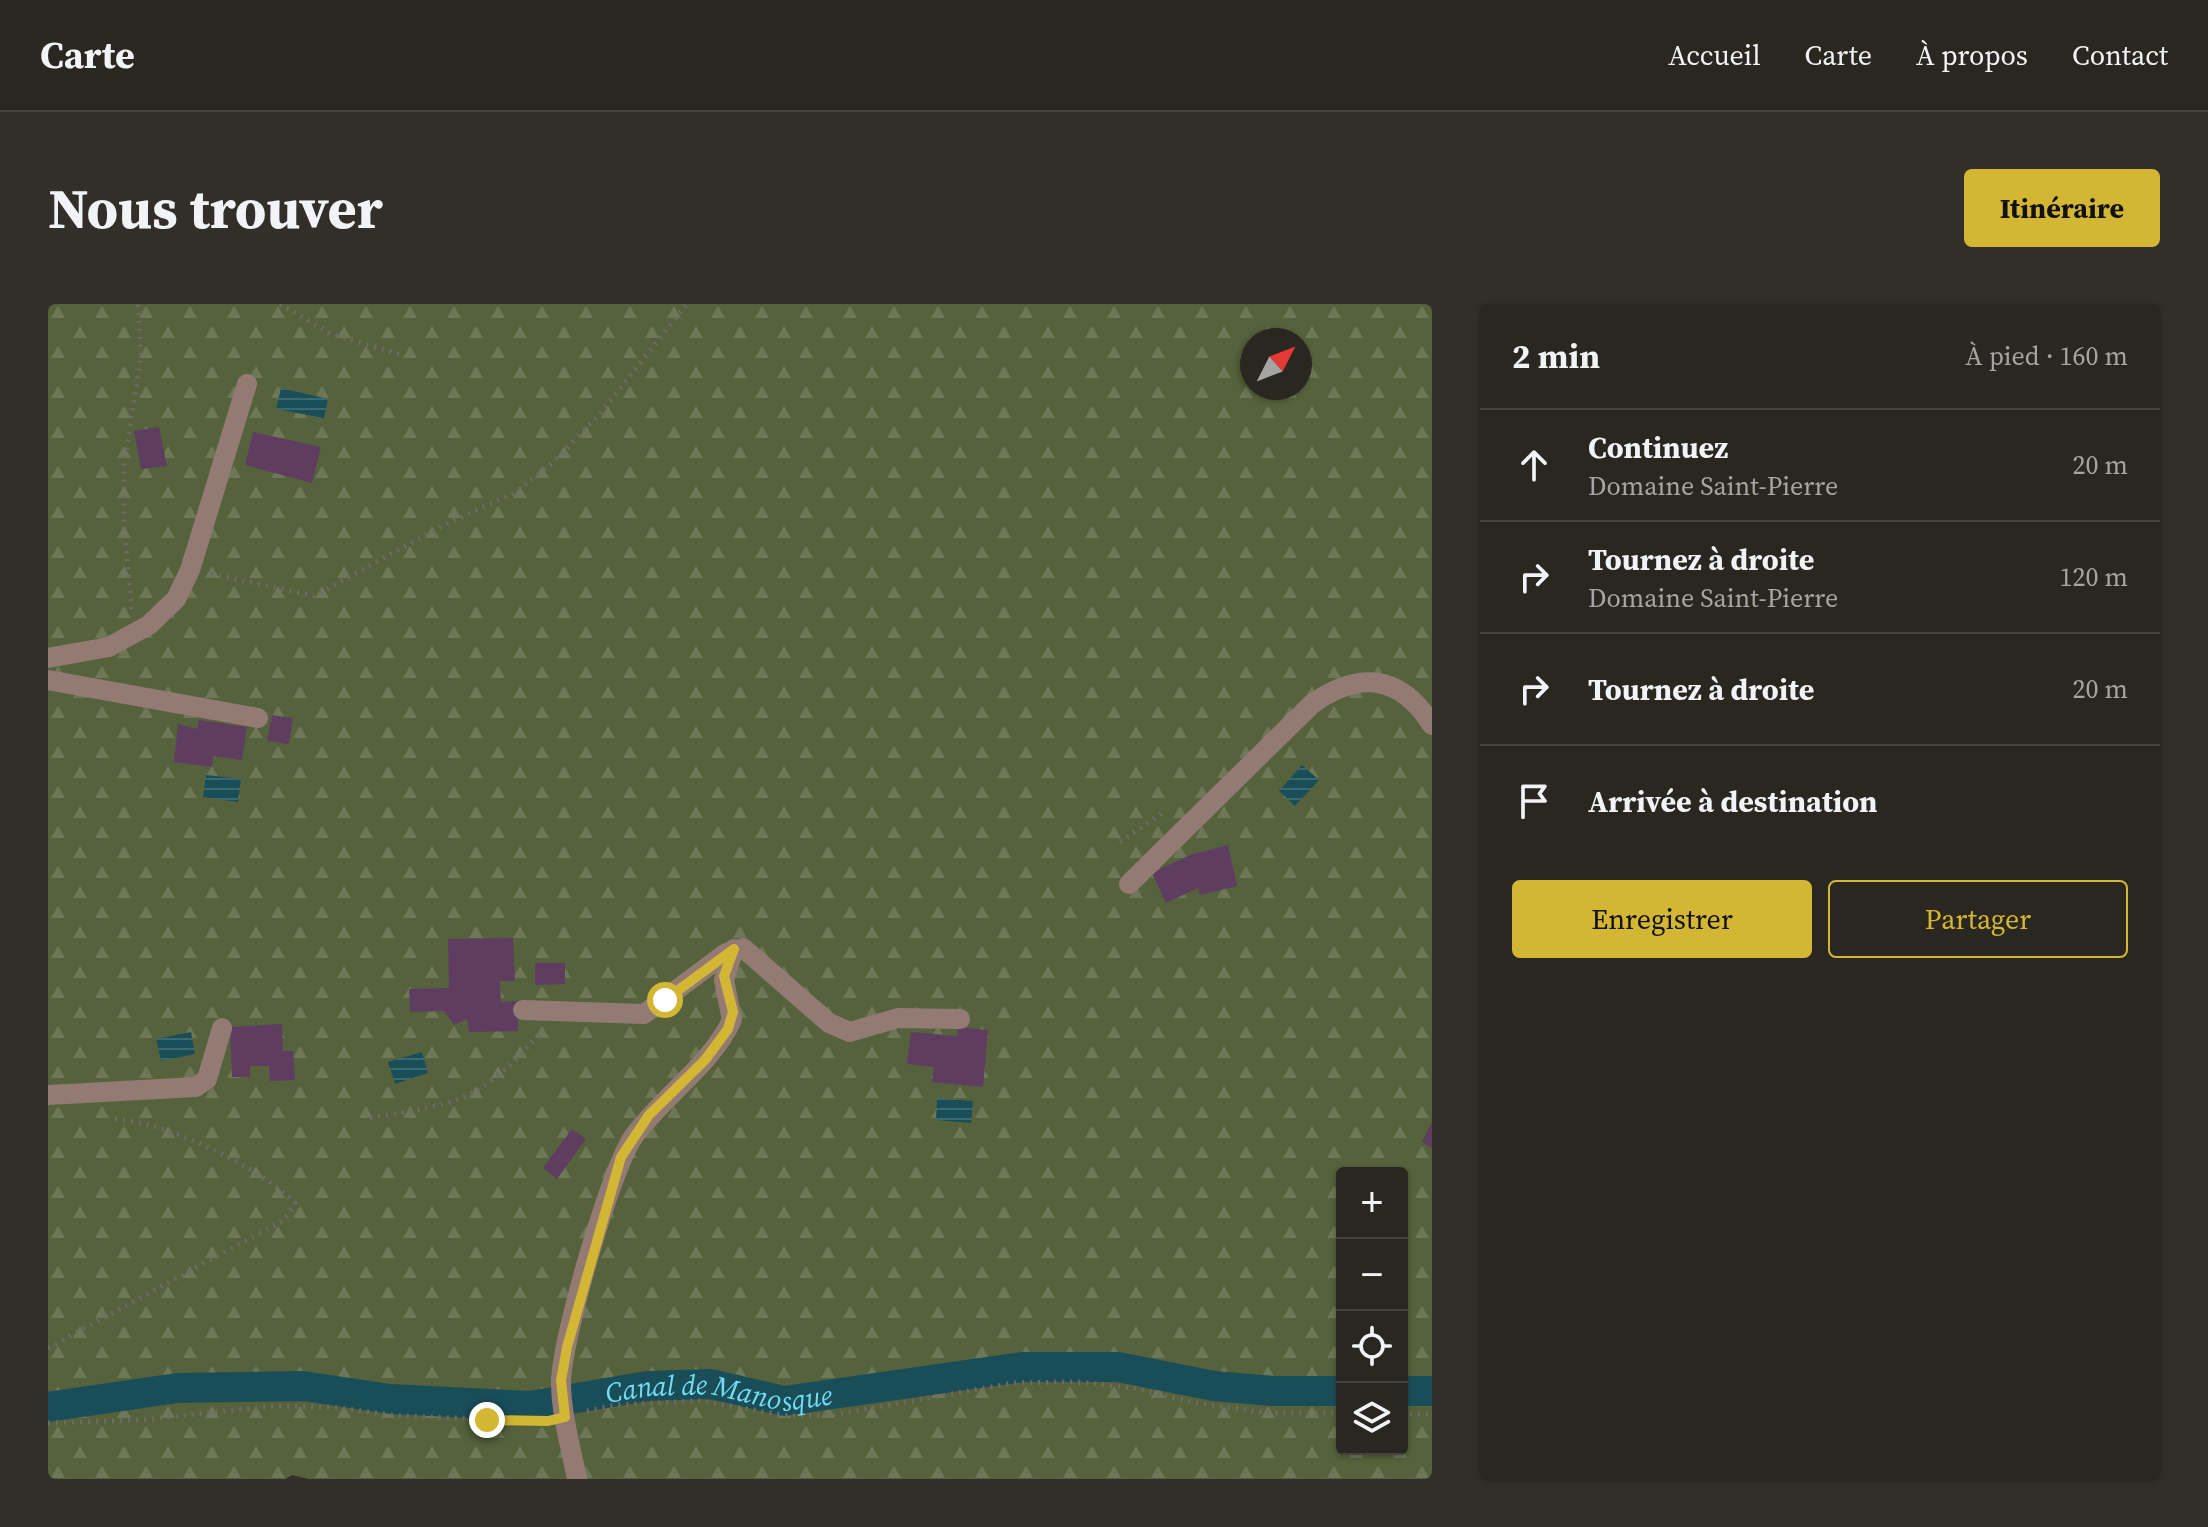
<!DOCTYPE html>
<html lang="fr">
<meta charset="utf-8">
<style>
:root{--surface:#2a2620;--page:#322e29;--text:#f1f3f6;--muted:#a5a5a5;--line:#46433e;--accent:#d4b635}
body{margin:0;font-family:"Source Serif 4",serif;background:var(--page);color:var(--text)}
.controls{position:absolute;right:24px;bottom:24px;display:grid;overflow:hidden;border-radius:8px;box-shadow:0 2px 6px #0004}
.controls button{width:72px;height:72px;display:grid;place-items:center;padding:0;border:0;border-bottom:2px solid var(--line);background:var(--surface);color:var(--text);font:40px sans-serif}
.compass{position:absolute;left:1192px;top:24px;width:72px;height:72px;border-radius:50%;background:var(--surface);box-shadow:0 2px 6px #0004;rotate:48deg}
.stop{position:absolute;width:24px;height:24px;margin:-18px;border:6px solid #d4b635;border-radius:50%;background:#fff}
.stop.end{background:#d4b635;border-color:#fff;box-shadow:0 2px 8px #0008}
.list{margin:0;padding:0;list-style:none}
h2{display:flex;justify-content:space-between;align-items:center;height:104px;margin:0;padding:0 32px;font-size:34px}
h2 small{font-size:26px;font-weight:400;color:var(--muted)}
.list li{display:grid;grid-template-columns:52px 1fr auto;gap:24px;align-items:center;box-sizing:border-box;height:112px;padding:0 32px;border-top:2px solid var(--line)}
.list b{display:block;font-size:30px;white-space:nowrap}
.list p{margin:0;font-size:26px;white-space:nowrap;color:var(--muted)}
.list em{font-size:26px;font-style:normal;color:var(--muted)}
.actions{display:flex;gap:16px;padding:24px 32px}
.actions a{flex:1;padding:18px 0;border:2px solid var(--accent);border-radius:8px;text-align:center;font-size:28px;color:var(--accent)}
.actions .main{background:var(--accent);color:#111}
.icon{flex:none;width:44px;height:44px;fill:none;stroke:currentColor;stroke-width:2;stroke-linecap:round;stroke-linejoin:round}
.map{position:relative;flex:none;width:1384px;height:1175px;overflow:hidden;border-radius:8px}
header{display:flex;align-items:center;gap:48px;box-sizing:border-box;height:112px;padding:0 40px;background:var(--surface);border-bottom:2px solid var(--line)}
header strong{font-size:38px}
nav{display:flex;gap:44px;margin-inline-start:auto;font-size:28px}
.intro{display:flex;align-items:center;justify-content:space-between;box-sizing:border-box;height:192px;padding:0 48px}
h1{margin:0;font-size:56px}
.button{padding:20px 36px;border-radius:8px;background:var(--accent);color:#111;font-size:28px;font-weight:700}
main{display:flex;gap:48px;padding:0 48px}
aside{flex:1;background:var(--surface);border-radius:8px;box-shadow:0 2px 6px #0004}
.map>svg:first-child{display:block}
</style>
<header>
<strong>Carte</strong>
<nav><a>Accueil</a><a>Carte</a><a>À propos</a><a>Contact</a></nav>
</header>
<div class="intro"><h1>Nous trouver</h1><a class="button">Itinéraire</a></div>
<main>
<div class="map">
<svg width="1384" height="1175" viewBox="0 0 1384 1175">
<defs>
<pattern id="forest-firs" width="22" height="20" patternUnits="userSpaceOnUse" patternTransform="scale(2)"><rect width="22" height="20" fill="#55623c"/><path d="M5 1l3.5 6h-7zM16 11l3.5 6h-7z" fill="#6e7858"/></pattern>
<pattern id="water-rules" width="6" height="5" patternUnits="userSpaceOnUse" patternTransform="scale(2)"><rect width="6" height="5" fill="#194e59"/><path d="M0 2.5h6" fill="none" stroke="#3b6871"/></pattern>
</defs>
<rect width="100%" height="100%" fill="#38322a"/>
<!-- forest -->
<path fill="url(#forest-firs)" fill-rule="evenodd" d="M0,0H1384V1175H261L244,1171L237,1175H0ZM1204,36H1252V84H1204ZM1294,869H1354V1145H1294Z"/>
<!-- water -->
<path fill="url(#water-rules)" d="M233,84L280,95L276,114L228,105Z
M1254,461L1271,476L1247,502L1231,487Z
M158,471L193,475L190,498L155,493Z
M143,728L147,750L113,757L108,735Z
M374,748L380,769L347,780L340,758Z
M889,794L925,797L923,819L888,816Z"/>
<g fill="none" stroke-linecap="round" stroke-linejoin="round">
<!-- canal -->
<g stroke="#194e59" stroke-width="30">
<path d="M1354,1087H1384"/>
<path id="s1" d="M0,1103L129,1084L255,1082L342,1095L482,1102L599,1082L663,1080L736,1097L975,1063H1070L1166,1082L1225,1087H1294"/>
</g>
</g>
<!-- building -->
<path fill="#5f3d61" d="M111,123L119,162L93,165L86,127Z
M205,128L273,143L264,179L197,161Z
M224,411L245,414L241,440L219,437Z
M151,416L199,423L194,456L165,452L164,463L126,458L130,420L149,425Z
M1180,541L1189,582L1152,591L1150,584L1118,599L1104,569L1142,551Z
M465,634L467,677H452L453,698L470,697V727L421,728L419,715L406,721L396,707L362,708L361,685L401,684L400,635Z
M487,659H517V680L487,681Z
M234,720L235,747H245L247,776L222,777L221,762H202V773H184L182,723Z
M910,723L940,726L935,783L884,778L886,763L859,760L863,728L909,732Z
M1384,818V844L1374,838Z
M524,825L538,835L509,875L495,864Z"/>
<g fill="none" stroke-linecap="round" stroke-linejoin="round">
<!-- path -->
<path stroke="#6f6a63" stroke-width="5" stroke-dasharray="2 6" stroke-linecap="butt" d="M232,0L283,30L354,51
M163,270L266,292L394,222L466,189L503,160L552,110L639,0
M84,305L76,224V159L93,53L90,0
M1072,538L1117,507
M322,814C409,799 430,800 490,731
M0,1044L236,916L247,899C209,862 115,815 61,815
M539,1107L568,1101L652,1097L741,1112L785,1111L966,1079L1030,1078L1086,1084L1148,1099L1219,1109H1294
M1354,1110H1384
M0,1119L91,1116L225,1102L282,1103L351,1112L494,1117"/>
<!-- minor -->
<path stroke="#937b74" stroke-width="20" d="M0,354L61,343L101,321L128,295L142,266L199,80
M0,376L210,414
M1081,580L1264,400C1311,367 1352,370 1384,421
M475,706L596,710L678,649L695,644L781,719L802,728L850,714L912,715
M0,791L148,783L159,775L174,724
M529,1175C523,1144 513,1110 513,1078C513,1038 563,863 586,832C616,791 662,762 684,716L676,676L686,645"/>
</g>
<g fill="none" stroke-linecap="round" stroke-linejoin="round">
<!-- route -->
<path stroke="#d4b635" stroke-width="10" d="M439,1116L500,1117L517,1113L513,1077L519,1043L573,853L601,811L657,756L680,725L685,708L676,672L686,645L617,696"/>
</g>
<g text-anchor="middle" stroke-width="6" stroke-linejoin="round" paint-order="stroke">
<!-- water labels -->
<g font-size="28" font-style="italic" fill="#73dcf3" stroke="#2e2821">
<text dy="10" stroke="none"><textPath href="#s1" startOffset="676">Canal de Manosque</textPath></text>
</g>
</g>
</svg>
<div class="controls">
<button>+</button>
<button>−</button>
<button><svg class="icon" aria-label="locate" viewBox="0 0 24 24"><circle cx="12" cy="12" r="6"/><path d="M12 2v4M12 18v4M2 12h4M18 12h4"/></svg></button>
<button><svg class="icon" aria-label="layers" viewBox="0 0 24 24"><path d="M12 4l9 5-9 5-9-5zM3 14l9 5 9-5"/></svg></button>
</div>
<svg class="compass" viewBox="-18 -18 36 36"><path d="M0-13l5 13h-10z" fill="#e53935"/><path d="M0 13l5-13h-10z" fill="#a5a5a5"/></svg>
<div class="stop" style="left:617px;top:696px"></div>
<div class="stop end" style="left:439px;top:1116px"></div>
</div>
<aside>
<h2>2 min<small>À pied · 160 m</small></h2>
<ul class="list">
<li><svg class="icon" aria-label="ahead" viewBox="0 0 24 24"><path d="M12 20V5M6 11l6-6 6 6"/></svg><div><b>Continuez</b><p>Domaine Saint-Pierre</p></div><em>20 m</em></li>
<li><svg class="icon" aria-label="right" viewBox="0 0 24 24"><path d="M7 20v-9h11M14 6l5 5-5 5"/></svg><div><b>Tournez à droite</b><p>Domaine Saint-Pierre</p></div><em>120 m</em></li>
<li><svg class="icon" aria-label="right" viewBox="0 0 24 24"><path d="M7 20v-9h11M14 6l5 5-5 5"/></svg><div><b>Tournez à droite</b></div><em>20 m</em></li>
<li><svg class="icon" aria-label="arrive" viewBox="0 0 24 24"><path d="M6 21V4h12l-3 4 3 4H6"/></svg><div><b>Arrivée à destination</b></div></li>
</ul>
<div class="actions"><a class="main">Enregistrer</a><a>Partager</a></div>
</aside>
</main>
